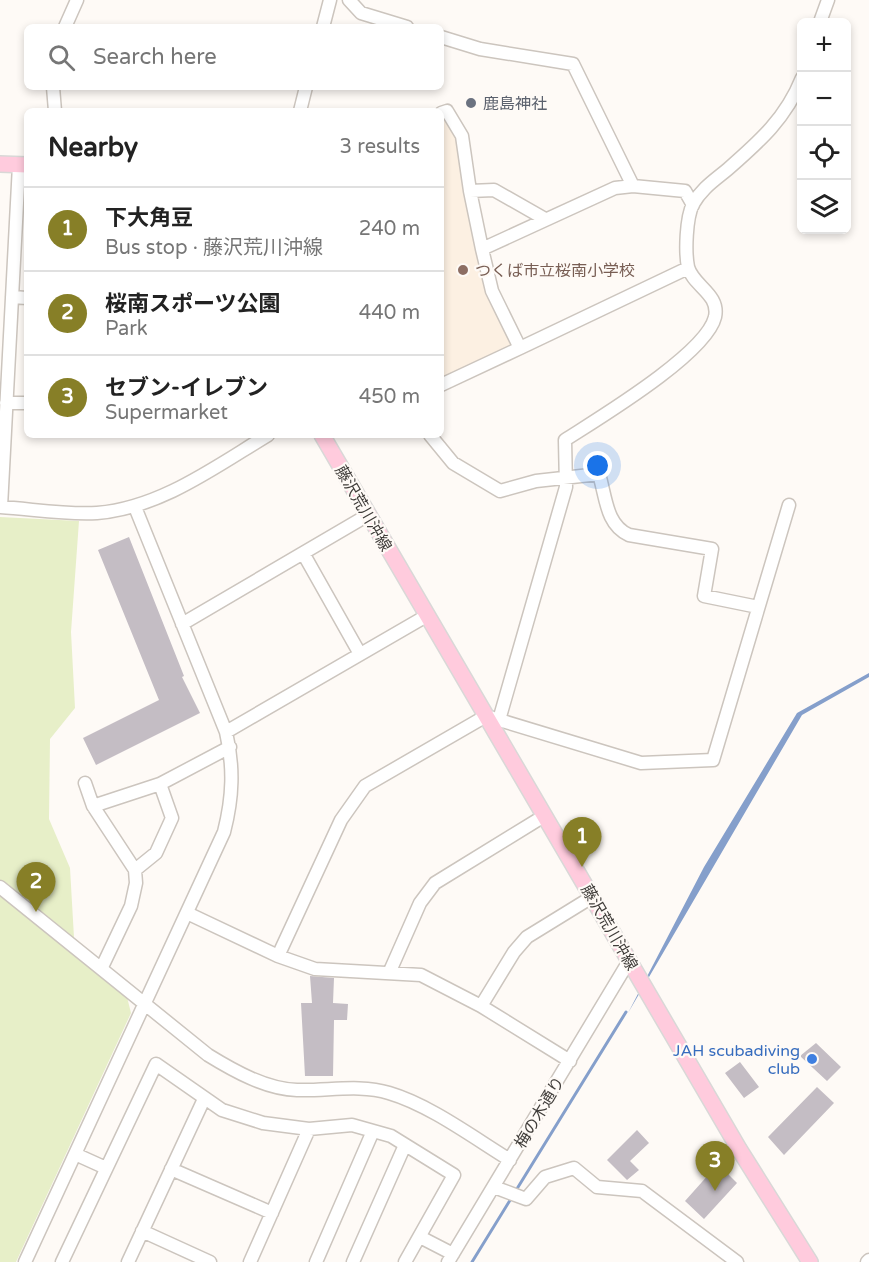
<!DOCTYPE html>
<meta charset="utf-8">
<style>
:root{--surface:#fff;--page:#f2f2f2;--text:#222;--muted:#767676;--line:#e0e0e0;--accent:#877f27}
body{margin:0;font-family:"Varela Round","Noto Sans JP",sans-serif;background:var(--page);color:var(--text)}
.controls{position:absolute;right:18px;top:18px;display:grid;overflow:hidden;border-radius:9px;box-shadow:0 3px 9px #0003}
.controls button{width:54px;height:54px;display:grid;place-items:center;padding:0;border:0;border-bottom:2px solid var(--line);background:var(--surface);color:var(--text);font:30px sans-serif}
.you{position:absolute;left:598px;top:466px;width:21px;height:21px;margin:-15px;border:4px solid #fff;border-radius:50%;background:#1a73e8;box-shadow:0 0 0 9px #1a73e833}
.badge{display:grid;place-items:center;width:39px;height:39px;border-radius:50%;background:var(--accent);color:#fff;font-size:20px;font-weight:700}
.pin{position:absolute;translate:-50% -50px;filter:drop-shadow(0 2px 3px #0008)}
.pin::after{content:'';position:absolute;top:32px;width:21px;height:18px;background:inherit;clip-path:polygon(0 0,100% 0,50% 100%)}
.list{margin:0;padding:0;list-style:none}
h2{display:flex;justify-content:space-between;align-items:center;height:78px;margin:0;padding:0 24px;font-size:26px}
h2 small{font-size:20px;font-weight:400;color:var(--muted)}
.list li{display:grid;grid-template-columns:39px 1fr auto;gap:18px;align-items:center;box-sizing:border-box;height:84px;padding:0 24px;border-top:2px solid var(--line)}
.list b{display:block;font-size:22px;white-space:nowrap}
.list p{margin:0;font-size:20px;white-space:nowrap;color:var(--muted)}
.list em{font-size:20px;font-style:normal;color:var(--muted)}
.icon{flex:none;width:33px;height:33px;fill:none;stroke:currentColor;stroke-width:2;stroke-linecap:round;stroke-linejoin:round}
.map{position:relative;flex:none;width:869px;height:1262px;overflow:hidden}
.search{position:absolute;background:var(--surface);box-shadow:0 3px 9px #0003;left:24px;top:24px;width:420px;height:66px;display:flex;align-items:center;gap:15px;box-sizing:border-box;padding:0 21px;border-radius:9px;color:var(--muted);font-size:22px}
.panel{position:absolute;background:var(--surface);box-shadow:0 3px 9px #0003;left:24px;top:108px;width:420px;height:330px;border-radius:9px}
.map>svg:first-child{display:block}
</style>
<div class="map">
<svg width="869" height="1262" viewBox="0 0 869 1262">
<rect width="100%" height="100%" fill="#fefaf6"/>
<!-- built -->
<path fill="#fcf0e2" d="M441,116L459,138L466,183L513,346L441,379Z"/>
<!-- green -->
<path fill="#e7efc8" d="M0,517L79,521L71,632L75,708L50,739L49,819L70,868L75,955L126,993L131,1013L16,1262H0Z"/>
<!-- water -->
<path fill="#859fcb" d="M869,673V677L802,715L628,1013L704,867L797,713Z"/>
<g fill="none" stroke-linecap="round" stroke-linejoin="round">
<!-- stream -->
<path stroke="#859fcb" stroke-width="3" d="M515,1192L626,1012
M472,1262L512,1197"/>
</g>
<!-- building -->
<path fill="#c4bdc4" d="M474,97L477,105L469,108L466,100Z
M129,537L184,676L182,677L200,713L96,765L83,738L159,700L98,550Z
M310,976L334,978L333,1003L348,1004L347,1020H334L333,1076H305L301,1003H312Z
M816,1043L841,1067L827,1081L800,1056Z
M740,1062L759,1087L744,1098L725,1073Z
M817,1087L834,1103L784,1155L768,1137Z
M637,1130L649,1143L630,1161L639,1170L627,1180L607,1160Z
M718,1164L737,1183L704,1219L685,1201Z"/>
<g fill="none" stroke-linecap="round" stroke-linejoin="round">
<!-- minor casing -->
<g stroke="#ccc5be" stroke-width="15">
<path id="minor" d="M349,0L361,13L407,27
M820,22L828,0
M65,27L77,0
M323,27L330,0
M441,37L480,49L573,64L633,186
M53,87L55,111
M300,111L306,87
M441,113L447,111L462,136L470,191L494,190L545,219
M470,191L482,249
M12,297L27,298
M520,348L688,268
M441,385L520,348L492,291L482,249L615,188L633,186L685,191L693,205
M6,403H27
M430,435L453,463L500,491L536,481L599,474C606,497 606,525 629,535L712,549L704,596L758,607
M0,507C32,509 66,515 97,513C160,508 215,467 268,435
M1,507L19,165
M303,553L360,654
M182,624L368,515
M499,720L566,487L565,440C599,418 706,354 715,317C720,294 693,286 688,267C685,252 686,218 693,204C702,188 715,180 728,169C760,141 786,118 802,78
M226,732L428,615
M85,783L93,806L135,870L136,883L131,906L102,967
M93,806L160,784L230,747
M135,870L156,853L172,818L160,784
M0,887L208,1055C234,1071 266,1089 297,1090C328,1091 360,1084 389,1093C430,1105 474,1138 510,1160
M187,913L278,956L315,969L421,975L481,1006L570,1061
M278,956L341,820L365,786L486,716L641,763L713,760L789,505
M390,971L420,903L435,883L544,816
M481,1006L514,952L527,937L592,897
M75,1154L106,1168
M171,1169L272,1213
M494,1187L526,1199L545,1177L574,1168L597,1187L642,1191L737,1262
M142,1231L210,1262
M420,1237L453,1254
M25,1262L224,832C233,797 234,767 226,732L135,507
M62,1262L156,1064L222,1110L263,1123L309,1129L352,1125L391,1136L454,1175L405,1262
M128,1262L204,1099
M250,1262L309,1129
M316,1262L373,1131
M353,1262L405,1145
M448,1262L629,961
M867,1262L869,1260"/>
</g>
<!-- major casing -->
<g stroke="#d9d8d7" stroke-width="18">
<path id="major" d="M0,164L27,165
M322,435L739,1149L810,1262"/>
</g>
<!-- minor -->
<use href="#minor" stroke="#fff" stroke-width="12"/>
<!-- major -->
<use href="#major" stroke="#ffcbdd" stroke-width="15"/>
</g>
<!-- markers -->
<circle fill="#6b7280" stroke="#fefaf6" stroke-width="2" cx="471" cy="103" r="6"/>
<circle fill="#8d6e63" stroke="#fefaf6" stroke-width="2" cx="463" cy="270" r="6"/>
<circle fill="#3f7fe0" stroke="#fefaf6" stroke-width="2" cx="812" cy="1059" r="6"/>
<g text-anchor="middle" stroke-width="4.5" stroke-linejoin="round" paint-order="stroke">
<!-- worship labels -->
<g font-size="16" fill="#5b616d" stroke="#fefaf6" text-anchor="start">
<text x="483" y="109">鹿島神社</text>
</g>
<!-- education labels -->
<g font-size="16" fill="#785e54" stroke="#fefaf6" text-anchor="start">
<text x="475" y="276">つくば市立桜南小学校</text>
</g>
<!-- street labels -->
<g font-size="16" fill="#3f3c39" stroke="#fefaf6">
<text transform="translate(364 508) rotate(60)" y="6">藤沢荒川沖線</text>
<text transform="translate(610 927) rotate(60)" y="6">藤沢荒川沖線</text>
<text transform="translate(539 1112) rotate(-59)" y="6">梅の木通り</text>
</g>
<!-- shop labels -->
<g font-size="16" fill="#366cbe" stroke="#fefaf6" text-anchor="end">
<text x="800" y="1056">JAH scubadiving<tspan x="800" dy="18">club</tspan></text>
</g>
</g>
</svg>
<div class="controls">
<button>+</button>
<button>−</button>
<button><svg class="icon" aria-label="locate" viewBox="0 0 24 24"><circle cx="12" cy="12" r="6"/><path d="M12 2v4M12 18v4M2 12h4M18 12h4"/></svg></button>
<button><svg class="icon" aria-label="layers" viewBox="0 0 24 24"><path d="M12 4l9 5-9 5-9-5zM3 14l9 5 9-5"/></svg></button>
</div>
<div class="you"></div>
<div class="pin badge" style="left:582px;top:867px">1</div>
<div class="pin badge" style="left:36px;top:912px">2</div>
<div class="pin badge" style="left:715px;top:1191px">3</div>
<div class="search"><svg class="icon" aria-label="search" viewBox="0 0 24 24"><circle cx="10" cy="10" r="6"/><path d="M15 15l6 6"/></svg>Search here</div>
<section class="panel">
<h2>Nearby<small>3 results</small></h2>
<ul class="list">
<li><span class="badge">1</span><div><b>下大角豆</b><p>Bus stop · 藤沢荒川沖線</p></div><em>240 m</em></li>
<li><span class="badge">2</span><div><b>桜南スポーツ公園</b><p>Park</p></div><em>440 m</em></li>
<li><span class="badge">3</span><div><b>セブン-イレブン</b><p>Supermarket</p></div><em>450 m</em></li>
</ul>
</section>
</div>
